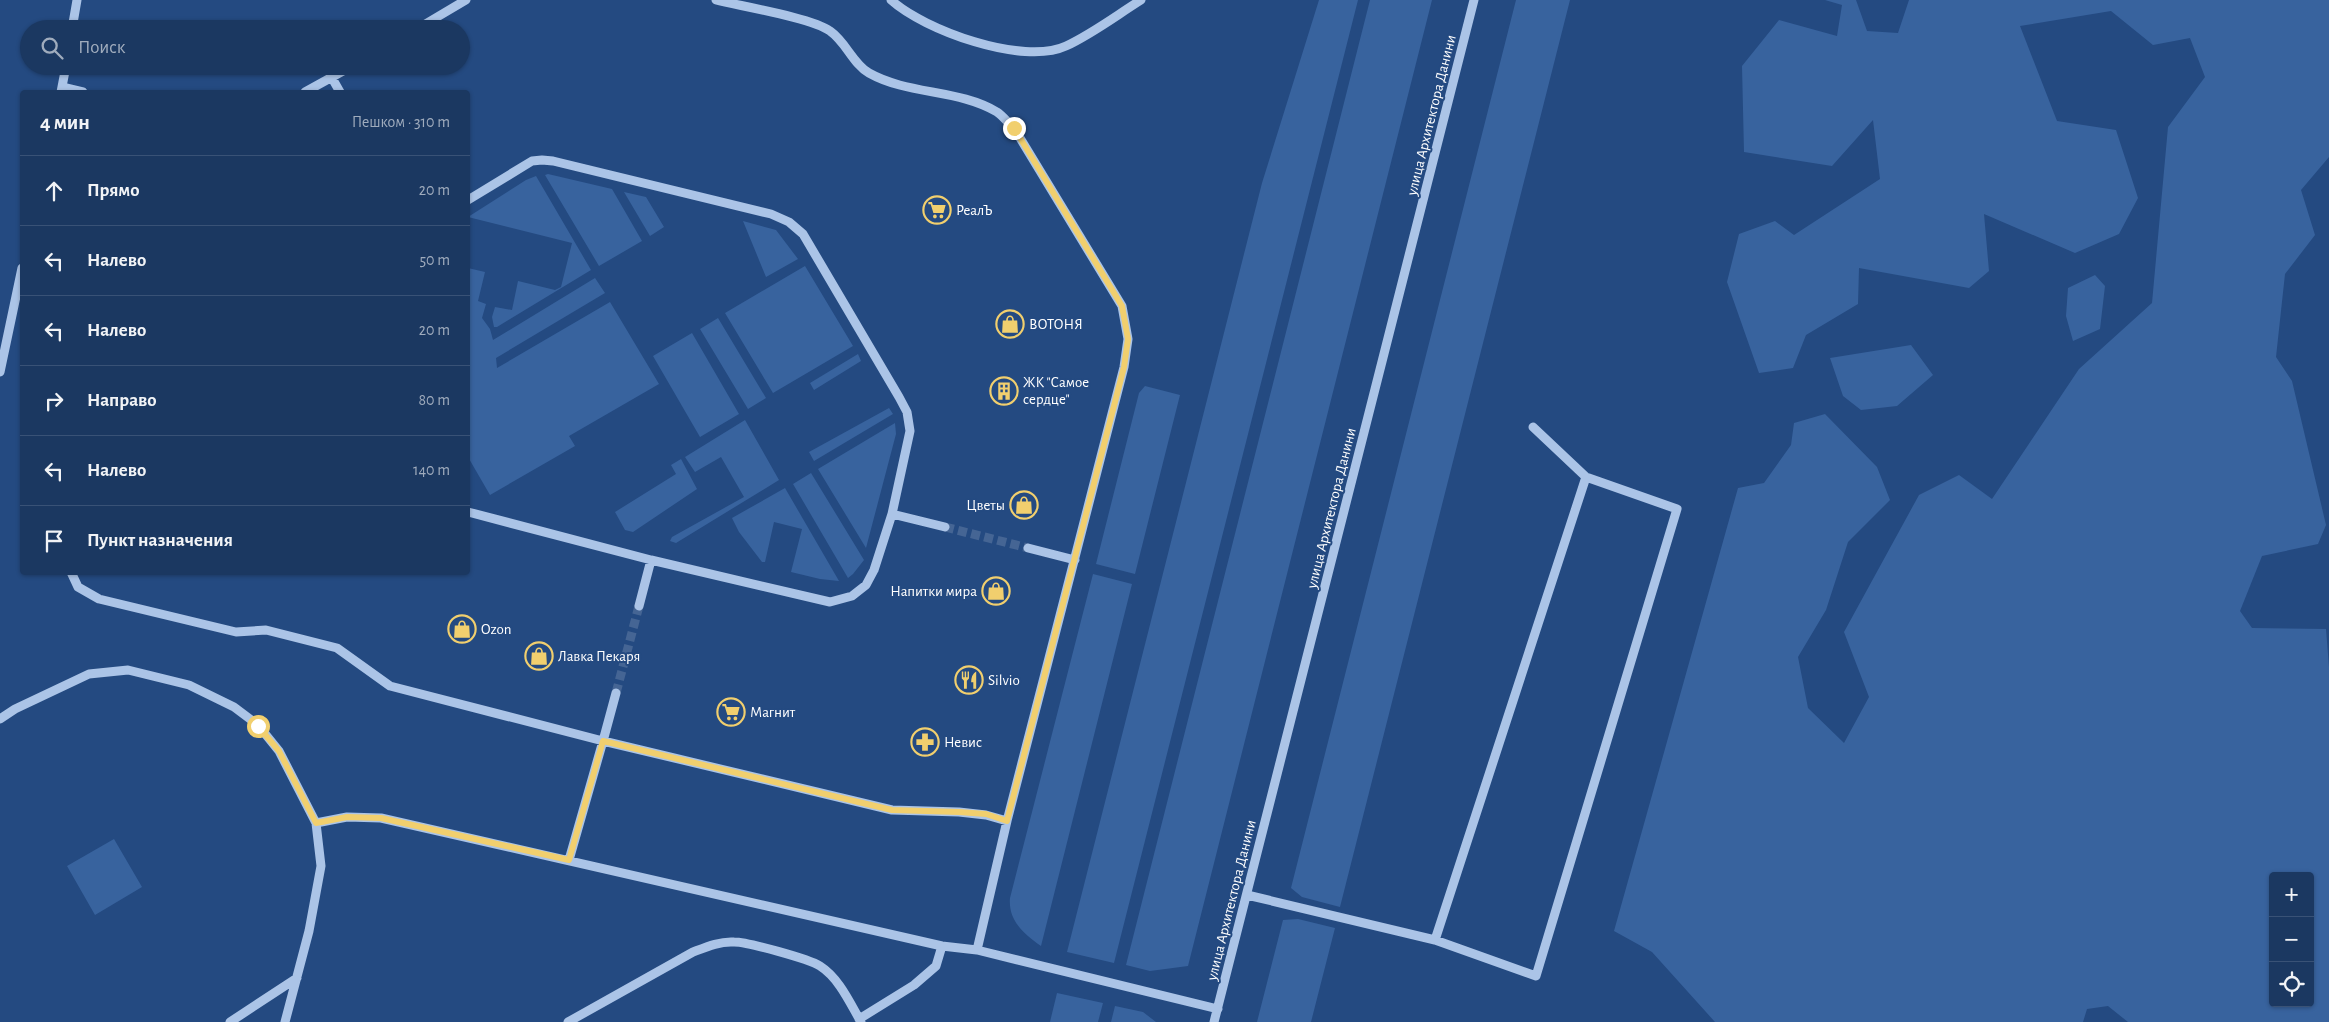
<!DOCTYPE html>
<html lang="ru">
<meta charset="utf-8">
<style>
:root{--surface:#1b3861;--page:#28436a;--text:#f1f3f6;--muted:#a0acbd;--line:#395276}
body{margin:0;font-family:"Alegreya Sans",sans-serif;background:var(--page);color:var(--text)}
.controls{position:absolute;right:15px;bottom:15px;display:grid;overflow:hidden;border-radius:5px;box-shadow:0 1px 4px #0004}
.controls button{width:45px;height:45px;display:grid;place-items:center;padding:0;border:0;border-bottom:1px solid var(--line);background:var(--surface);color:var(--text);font:25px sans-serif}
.stop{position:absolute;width:15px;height:15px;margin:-11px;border:4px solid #f1cf6e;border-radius:50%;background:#fff}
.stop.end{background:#f1cf6e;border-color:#fff;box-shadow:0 1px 5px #0008}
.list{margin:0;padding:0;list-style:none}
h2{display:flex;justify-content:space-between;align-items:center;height:65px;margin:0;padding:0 20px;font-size:21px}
h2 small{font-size:16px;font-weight:400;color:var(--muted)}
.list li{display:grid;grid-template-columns:32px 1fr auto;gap:15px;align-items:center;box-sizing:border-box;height:70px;padding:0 20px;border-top:1px solid var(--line)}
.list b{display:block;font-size:19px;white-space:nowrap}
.list em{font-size:16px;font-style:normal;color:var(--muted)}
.icon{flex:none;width:28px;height:28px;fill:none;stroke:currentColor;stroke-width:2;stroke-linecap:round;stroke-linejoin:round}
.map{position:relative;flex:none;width:2329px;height:1022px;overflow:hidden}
.search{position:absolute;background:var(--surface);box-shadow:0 1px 4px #0004;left:20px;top:20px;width:450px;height:55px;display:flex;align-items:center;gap:12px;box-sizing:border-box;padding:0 18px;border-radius:28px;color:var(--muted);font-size:19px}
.panel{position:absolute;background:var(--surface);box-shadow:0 1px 4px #0004;left:20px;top:90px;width:450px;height:485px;border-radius:5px}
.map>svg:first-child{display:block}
</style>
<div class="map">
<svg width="2329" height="1022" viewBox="0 0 2329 1022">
<rect width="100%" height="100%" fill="#244a81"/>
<!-- green -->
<path fill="#38639e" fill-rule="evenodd" d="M1319,0H1358L1114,963L1067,952L1262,183Z
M1370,0H1432L1188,966L1150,971L1126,965Z
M1516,0H1570L1340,907L1302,897L1291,888Z
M1825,0H1856L1867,31L1898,33L1909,0H2329V157L2301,190L2315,235L2285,274L2276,357L2292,381L2326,525L2318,544L2262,556L2240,611L2252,628L2326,629L2329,667V1022H2128L2108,1006L2087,1009L2083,1022H1715L1652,952L1614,931L1738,488L1764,483L1791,445L1794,423L1825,414L1877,467L1890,500L1848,542L1826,610L1798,657L1808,708L1844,743L1869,697L1844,632L1919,495L1959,475L1992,499L2079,369L2152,303L2168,127L2205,77L2190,38L2153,45L2111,11L2020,26L2057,121L2116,130L2138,198L2119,234L2075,253L1984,214L1989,271L1969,288L1859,268L1858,304L1806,335L1793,368L1759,373L1727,282L1739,234L1775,221L1794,235L1880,179L1873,120L1832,166L1744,152L1742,66L1779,20L1837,36L1842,5ZM2273,876H2310V1003H2273Z
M548,174L612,189L642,241L599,266L545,175Z
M536,176L591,270L497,327H494L492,317L495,307L512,310L518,281L555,290L561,287L572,243L468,217L526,180Z
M624,192L646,197L664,227L650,236Z
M743,221L776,230L798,259L766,277Z
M805,266L853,346L773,393L725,313Z
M468,268L485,272L478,301L486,304L482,318L490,329L493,340L595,278L605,293L496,358L497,368L610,302L659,384L569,436L575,446L490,495L468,457Z
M2095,275L2105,286L2100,329L2073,341L2066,316L2068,288Z
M718,318L766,398L748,409L700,329Z
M692,333L739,414L700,437L653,356Z
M1911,345L1933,375L1897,406L1861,410L1843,396L1830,358Z
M858,354L861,361L814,390L810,383Z
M1145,386L1180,395L1135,574L1096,564L1139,393Z
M889,408L893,414L814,461L809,452Z
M745,420L779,480L676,543L670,541L672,537L744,497L721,457L695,472L685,457Z
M895,423L896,434L866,548L818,469Z
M681,459L697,489L633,532L625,530L615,512L676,474L671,465Z
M811,473L864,560L853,574L848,578L793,484Z
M785,488L839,581L820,579L791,572L802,529L774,522L765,562H762L739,532L732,518Z
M1093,574L1132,584L1041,946C1024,934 1008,921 1010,898Z
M114,839L142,887L95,915L67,866Z
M1298,919L1335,928L1311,1022H1257L1283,920Z
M1057,993L1103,1003L1098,1022H1050Z
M1115,1006L1143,1012L1156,1022H1111Z"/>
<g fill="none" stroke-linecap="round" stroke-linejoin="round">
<!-- minor-tunnel -->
<path stroke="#456594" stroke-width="9" stroke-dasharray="9 4.5" stroke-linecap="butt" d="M945,527L1028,548
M616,693L639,606"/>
<!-- minor -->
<path stroke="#abc4e7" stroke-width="9" d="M716,0C740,6 813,18 830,31C846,42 853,64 869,73C908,95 959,89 997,112C1003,116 1008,123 1014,128L1122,306L1128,339L1124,367L1007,821L977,950
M891,0C924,30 1023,66 1066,46C1092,34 1117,15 1141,0
M72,29L77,0
M417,29L466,0
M332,78L340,92
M62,87L83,92
M61,92L66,66
M305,92L352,66
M468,200L532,161L542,160L553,161L771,214L789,222L803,234L899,397L907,412L910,431L892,514L874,570L866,585L852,596L830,602L651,560L468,512
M0,372L22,268
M892,514L945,527
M1028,548L1075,560
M71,572L78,587L99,599L236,632L266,630L337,648L390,686L603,741L616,693
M639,606L651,560
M0,719L15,709L89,674L128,670L189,685L234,707L258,725L279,751L316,823L321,866L309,931L285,1022
M316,823L347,817L381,818L942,946L977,950L1218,1009
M569,860L603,741L892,810L959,812L986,815L1007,821
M1247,895L1435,940L1586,477
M1435,940L1536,976L1677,509L1586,477L1533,427
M859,1019L914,985L936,966L942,946
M230,1022L297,978
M568,1022L693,952C706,947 720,941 734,942C748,942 809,959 820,966C839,978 850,1003 861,1022
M1214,1022L1474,0"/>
</g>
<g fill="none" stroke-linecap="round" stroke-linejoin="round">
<!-- route -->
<path stroke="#f1cf6e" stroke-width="6" d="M258,726L279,751L316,823L347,817L381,818L569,860L603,741L892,810L959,812L986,814L1007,821L1124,367L1128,339L1122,306L1014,128"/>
</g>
<!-- icons -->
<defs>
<g id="supermarket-ring" transform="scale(1.4375)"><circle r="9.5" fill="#244a81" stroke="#f1cf6e" stroke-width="1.5"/><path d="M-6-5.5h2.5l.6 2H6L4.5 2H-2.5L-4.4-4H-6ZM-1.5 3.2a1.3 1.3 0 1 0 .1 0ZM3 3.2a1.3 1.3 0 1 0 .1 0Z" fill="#f1cf6e"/></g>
<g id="shop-ring" transform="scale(1.4375)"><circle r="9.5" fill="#244a81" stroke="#f1cf6e" stroke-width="1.5"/><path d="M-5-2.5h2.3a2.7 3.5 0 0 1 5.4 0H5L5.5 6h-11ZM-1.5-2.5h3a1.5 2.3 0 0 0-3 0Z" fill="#f1cf6e"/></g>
<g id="building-ring" transform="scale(1.4375)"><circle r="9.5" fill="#244a81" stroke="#f1cf6e" stroke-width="1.5"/><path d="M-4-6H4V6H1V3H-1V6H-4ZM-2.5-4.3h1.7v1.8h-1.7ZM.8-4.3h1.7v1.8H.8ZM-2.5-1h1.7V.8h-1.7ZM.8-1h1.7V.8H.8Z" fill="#f1cf6e"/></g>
<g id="restaurant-ring" transform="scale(1.4375)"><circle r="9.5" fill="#244a81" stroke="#f1cf6e" stroke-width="1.5"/><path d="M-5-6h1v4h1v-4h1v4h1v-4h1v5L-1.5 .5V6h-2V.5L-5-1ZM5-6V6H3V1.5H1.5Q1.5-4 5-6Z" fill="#f1cf6e"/></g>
<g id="pharmacy-ring" transform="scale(1.4375)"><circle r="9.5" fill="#244a81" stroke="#f1cf6e" stroke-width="1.5"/><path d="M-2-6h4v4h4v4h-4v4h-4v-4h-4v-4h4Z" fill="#f1cf6e"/></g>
</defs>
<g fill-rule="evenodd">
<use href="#supermarket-ring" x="937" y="210"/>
<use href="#shop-ring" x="1010" y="324"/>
<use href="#building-ring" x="1004" y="391"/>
<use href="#shop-ring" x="1024" y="505"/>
<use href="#shop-ring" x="996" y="591"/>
<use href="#shop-ring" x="462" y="629"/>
<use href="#shop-ring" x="539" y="656"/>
<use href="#restaurant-ring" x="969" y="680"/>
<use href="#supermarket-ring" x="731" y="712"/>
<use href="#pharmacy-ring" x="925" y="742"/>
</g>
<g text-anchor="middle" stroke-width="4" stroke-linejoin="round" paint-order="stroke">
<!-- street labels -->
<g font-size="15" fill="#fff" stroke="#244a81">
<text transform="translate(1431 115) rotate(-76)" y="5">улица Архитектора Данини</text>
<text transform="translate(1331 508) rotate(-76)" y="5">улица Архитектора Данини</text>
<text transform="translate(1231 900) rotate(-76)" y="5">улица Архитектора Данини</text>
</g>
<!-- poi labels -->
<g font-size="15" fill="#fff" stroke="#244a81" text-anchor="start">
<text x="956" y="215">РеалЪ</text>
<text x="1029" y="329">ВОТОНЯ</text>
<text x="1023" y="387">ЖК "Самое<tspan x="1023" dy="17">сердце"</tspan></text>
<text x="1005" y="510" text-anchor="end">Цветы</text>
<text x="977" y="596" text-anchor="end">Напитки мира</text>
<text x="481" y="634">Ozon</text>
<text x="558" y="661">Лавка Пекаря</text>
<text x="988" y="685">Silvio</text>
<text x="750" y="717">Магнит</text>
<text x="944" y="747">Невис</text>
</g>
</g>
</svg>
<div class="controls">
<button>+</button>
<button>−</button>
<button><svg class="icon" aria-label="locate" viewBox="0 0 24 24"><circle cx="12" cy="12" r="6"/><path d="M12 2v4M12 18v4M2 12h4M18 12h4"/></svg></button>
</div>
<div class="stop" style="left:258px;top:726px"></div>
<div class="stop end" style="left:1014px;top:128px"></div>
<div class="search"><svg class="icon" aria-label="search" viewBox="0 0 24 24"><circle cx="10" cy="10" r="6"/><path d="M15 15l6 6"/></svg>Поиск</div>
<section class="panel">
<h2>4 мин<small>Пешком · 310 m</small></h2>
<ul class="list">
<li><svg class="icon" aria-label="ahead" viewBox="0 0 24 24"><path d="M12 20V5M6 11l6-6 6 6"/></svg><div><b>Прямо</b></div><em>20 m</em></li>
<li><svg class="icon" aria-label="left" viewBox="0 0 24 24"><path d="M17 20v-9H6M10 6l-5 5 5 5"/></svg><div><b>Налево</b></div><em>50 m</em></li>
<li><svg class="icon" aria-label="left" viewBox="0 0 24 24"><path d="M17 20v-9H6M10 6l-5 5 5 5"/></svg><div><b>Налево</b></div><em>20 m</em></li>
<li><svg class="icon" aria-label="right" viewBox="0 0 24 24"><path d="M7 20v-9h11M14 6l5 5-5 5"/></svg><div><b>Направо</b></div><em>80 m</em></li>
<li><svg class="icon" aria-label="left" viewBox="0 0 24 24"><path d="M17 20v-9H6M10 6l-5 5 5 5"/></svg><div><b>Налево</b></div><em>140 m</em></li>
<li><svg class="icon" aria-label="arrive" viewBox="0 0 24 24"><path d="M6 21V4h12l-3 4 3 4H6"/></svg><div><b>Пункт назначения</b></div></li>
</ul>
</section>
</div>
